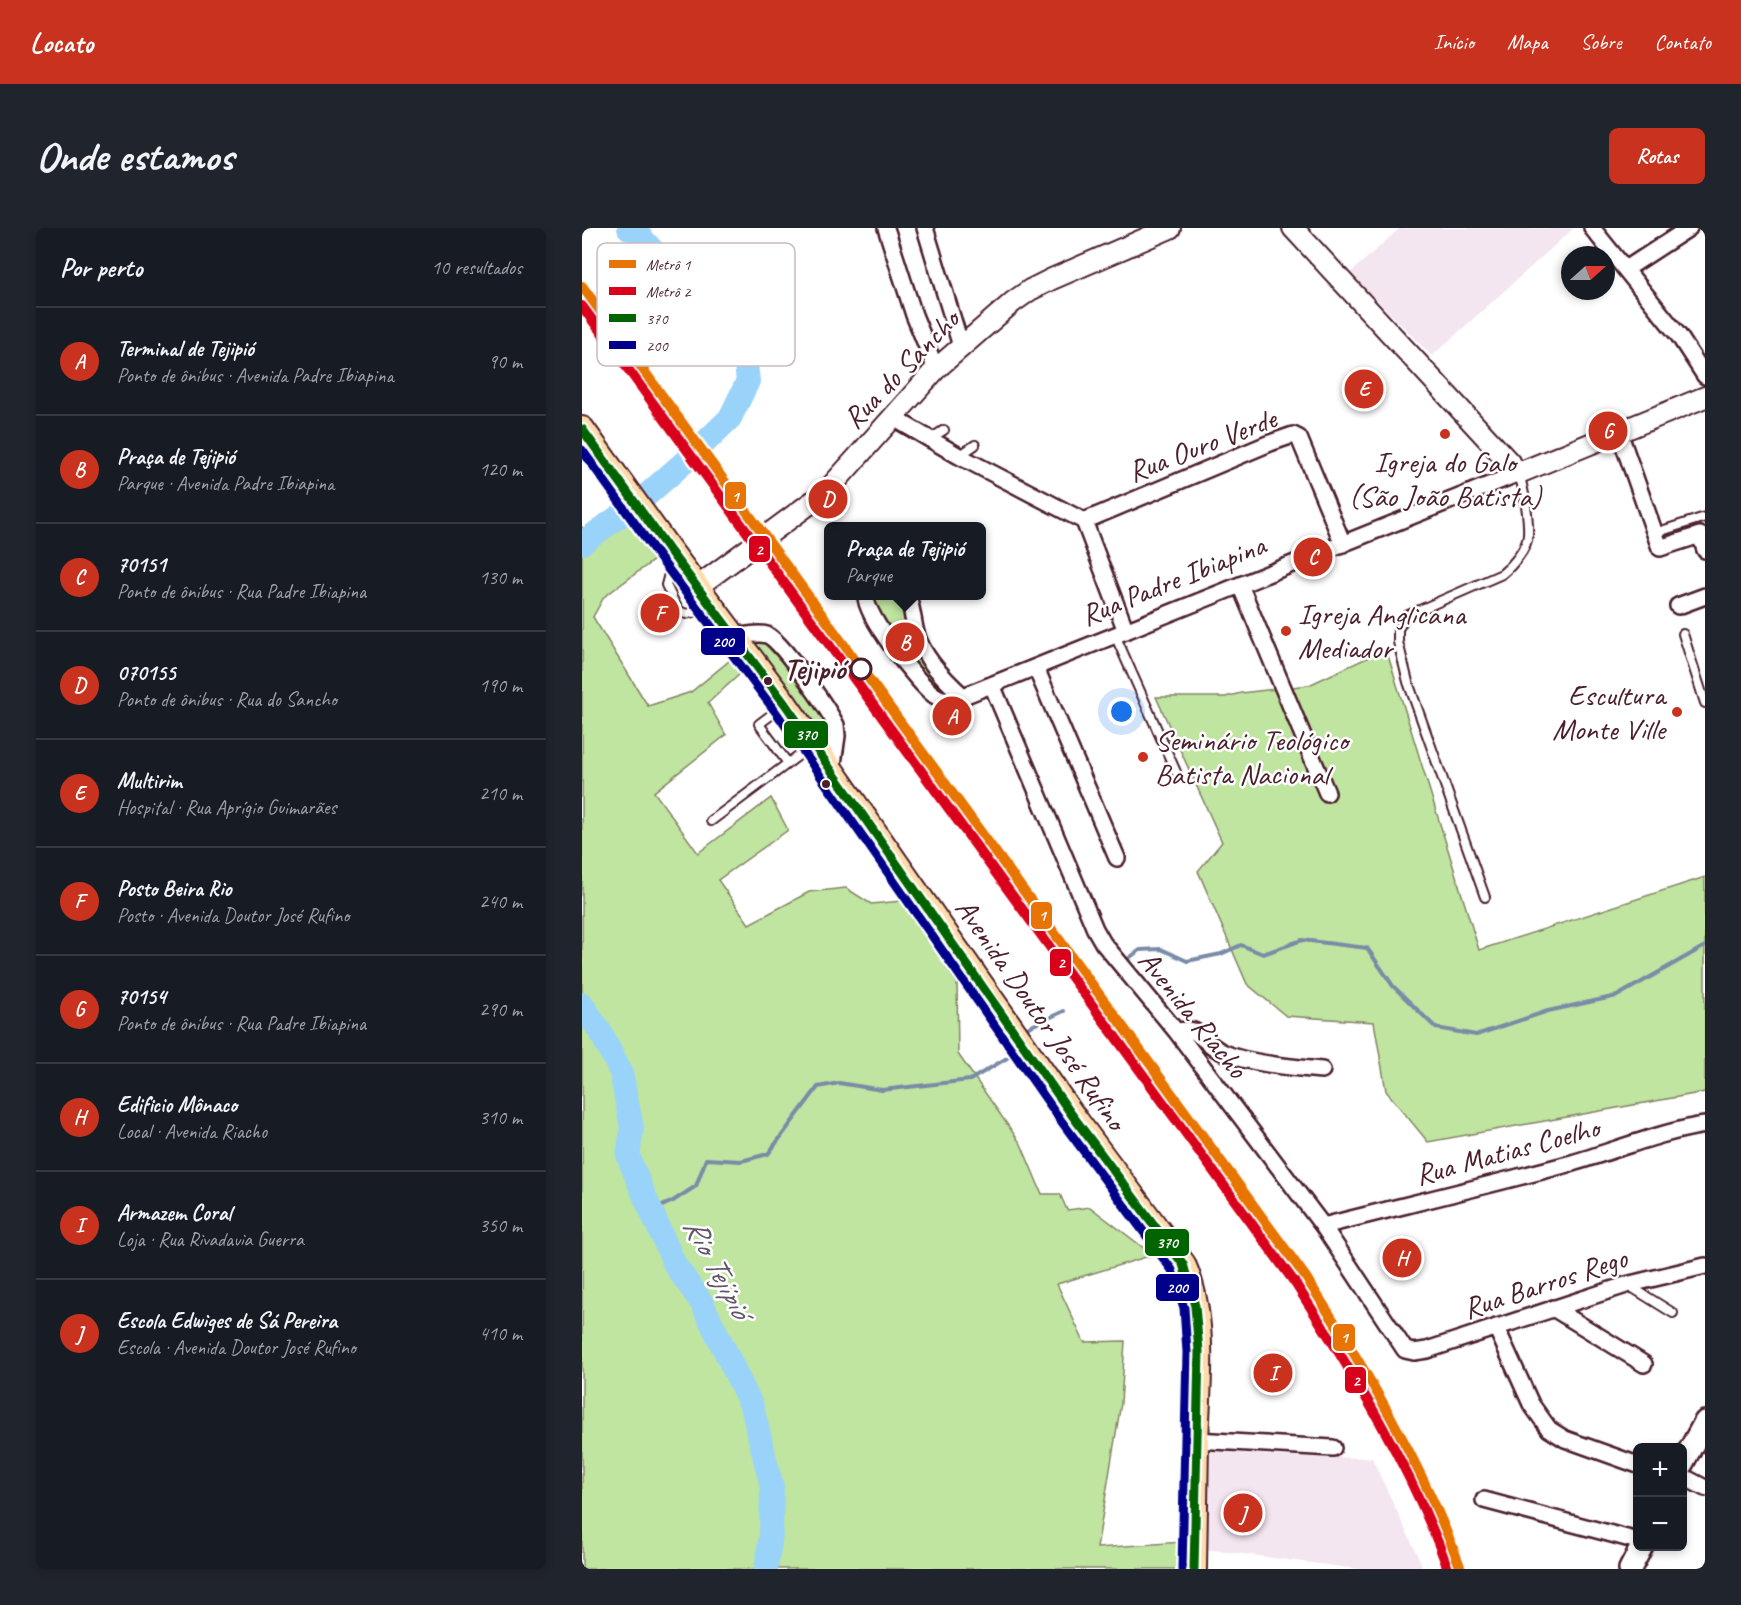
<!DOCTYPE html>
<html lang="pt">
<meta charset="utf-8">
<style>
:root{--surface:#171b24;--page:#20242c;--text:#f1f3f6;--muted:#9ea1a6;--line:#363941;--accent:#c8321e}
body{margin:0;font-family:Caveat,sans-serif;background:var(--page);color:var(--text)}
.controls{position:absolute;right:18px;bottom:18px;display:grid;overflow:hidden;border-radius:9px;box-shadow:0 3px 9px #0003}
.controls button{width:54px;height:54px;display:grid;place-items:center;padding:0;border:0;border-bottom:2px solid var(--line);background:var(--surface);color:var(--text);font:30px sans-serif}
.compass{position:absolute;left:979px;top:18px;width:54px;height:54px;border-radius:50%;background:var(--surface);box-shadow:0 3px 9px #0003;rotate:69deg}
.you{position:absolute;left:540px;top:484px;width:21px;height:21px;margin:-15px;border:4px solid #fff;border-radius:50%;background:#1a73e8;box-shadow:0 0 0 9px #1a73e833}
.badge{display:grid;place-items:center;width:39px;height:39px;border-radius:50%;background:var(--accent);color:#fff;font-size:20px;font-weight:700}
.pin{position:absolute;translate:-50% -50%;border:3px solid #fff;box-shadow:0 2px 6px #0006}
.popup{position:absolute;left:242px;top:294px;width:162px;height:78px;box-sizing:border-box;display:grid;place-content:center;border-radius:9px;background:var(--surface);filter:drop-shadow(0 2px 4px #0005);font-size:20px;white-space:nowrap;color:var(--muted)}
.popup b{font-size:22px;color:var(--text)}
.popup::after{content:'';position:absolute;left:50%;top:100%;margin-left:-12px;border:12px solid transparent;border-top-color:var(--surface)}
.list{margin:0;padding:0;list-style:none}
h2{display:flex;justify-content:space-between;align-items:center;height:78px;margin:0;padding:0 24px;font-size:26px}
h2 small{font-size:20px;font-weight:400;color:var(--muted)}
.list li{display:grid;grid-template-columns:39px 1fr auto;gap:18px;align-items:center;box-sizing:border-box;height:108px;padding:0 24px;border-top:2px solid var(--line)}
.list b{display:block;font-size:22px;white-space:nowrap}
.list p{margin:0;font-size:20px;white-space:nowrap;color:var(--muted)}
.list em{font-size:20px;font-style:normal;color:var(--muted)}
.map{position:relative;flex:none;width:1123px;height:1341px;overflow:hidden;border-radius:9px}
header{display:flex;align-items:center;gap:36px;box-sizing:border-box;height:84px;padding:0 30px;background:var(--accent);color:#fff}
header strong{font-size:28px}
nav{display:flex;gap:33px;margin-inline-start:auto;font-size:21px}
.intro{display:flex;align-items:center;justify-content:space-between;box-sizing:border-box;height:144px;padding:0 36px}
h1{margin:0;font-size:42px}
.button{padding:15px 27px;border-radius:9px;background:var(--accent);color:#fff;font-size:21px;font-weight:700}
main{display:flex;gap:36px;padding:0 36px}
aside{flex:1;background:var(--surface);border-radius:9px;box-shadow:0 3px 9px #0003}
.map>svg:first-child{display:block}
</style>
<header>
<strong>Locato</strong>
<nav><a>Início</a><a>Mapa</a><a>Sobre</a><a>Contato</a></nav>
</header>
<div class="intro"><h1>Onde estamos</h1><a class="button">Rotas</a></div>
<main>
<aside>
<h2>Por perto<small>10 resultados</small></h2>
<ul class="list">
<li><span class="badge">A</span><div><b>Terminal de Tejipió</b><p>Ponto de ônibus · Avenida Padre Ibiapina</p></div><em>90 m</em></li>
<li><span class="badge">B</span><div><b>Praça de Tejipió</b><p>Parque · Avenida Padre Ibiapina</p></div><em>120 m</em></li>
<li><span class="badge">C</span><div><b>70151</b><p>Ponto de ônibus · Rua Padre Ibiapina</p></div><em>130 m</em></li>
<li><span class="badge">D</span><div><b>070155</b><p>Ponto de ônibus · Rua do Sancho</p></div><em>190 m</em></li>
<li><span class="badge">E</span><div><b>Multirim</b><p>Hospital · Rua Aprígio Guimarães</p></div><em>210 m</em></li>
<li><span class="badge">F</span><div><b>Posto Beira Rio</b><p>Posto · Avenida Doutor José Rufino</p></div><em>240 m</em></li>
<li><span class="badge">G</span><div><b>70154</b><p>Ponto de ônibus · Rua Padre Ibiapina</p></div><em>290 m</em></li>
<li><span class="badge">H</span><div><b>Edificio Mônaco</b><p>Local · Avenida Riacho</p></div><em>310 m</em></li>
<li><span class="badge">I</span><div><b>Armazem Coral</b><p>Loja · Rua Rivadavia Guerra</p></div><em>350 m</em></li>
<li><span class="badge">J</span><div><b>Escola Edwiges de Sá Pereira</b><p>Escola · Avenida Doutor José Rufino</p></div><em>410 m</em></li>
</ul>
</aside>
<div class="map">
<svg width="1123" height="1341" viewBox="0 0 1123 1341">
<rect width="100%" height="100%" fill="#fff"/>
<filter id="ink" filterUnits="userSpaceOnUse"><feTurbulence type="fractalNoise" baseFrequency=".0167" numOctaves="2"/><feDisplacementMap in="SourceGraphic" scale="12" xChannelSelector="R" yChannelSelector="G"/><feConvolveMatrix kernelMatrix="1 2 1 2 8 2 1 2 1" color-interpolation-filters="sRGB"/></filter>
<g filter="url(#ink)">
<!-- built -->
<path fill="#f4e6f0" d="M818,0H992L850,128L768,45Z
M630,1223L703,1228L790,1230L842,1341H775L623,1321L625,1225Z"/>
<!-- green -->
<path fill="#bfe5a0" stroke="#848266" stroke-width="1.5" d="M47,294L76,329L22,369L11,389L66,478L109,464L152,429L160,444L126,475L144,507L72,564L116,625L189,570L206,602L136,652L167,696L227,664L264,660L289,676L320,673L375,755L376,826L439,916L460,966H478L485,982L508,979L571,1027L475,1056L502,1114L543,1113L539,1175L515,1320L600,1314V1341H0V299L5,305Z
M285,368H327L336,408L380,471L346,466Z
M181,407L254,498L248,531L166,408Z
M804,421L897,722L1123,649V864L846,914L804,863L792,794L704,788L665,756L616,643L640,614L574,469H643L659,465L727,457Z"/>
<g fill="none" stroke-linecap="round" stroke-linejoin="round">
<!-- stream -->
<path stroke="#7a8ba7" stroke-width="4" d="M543,733L558,722L579,721L605,733L639,726L659,717L681,726L720,712L785,720L811,758L854,800L894,807L966,783L1035,768L1123,718
M445,800L482,783
M69,983L91,973L114,958L124,931L159,933L186,926L236,859L257,855L300,862L388,852L425,830"/>
<!-- river -->
<path stroke="#9ad3f9" stroke-width="24" d="M0,315L57,274L107,230L148,190L166,153L161,113L87,40L55,5L47,0
M0,776L19,805L39,844L50,900L46,928L59,960L93,1037L120,1075L170,1179L190,1259L189,1306L184,1341"/>
<!-- service casing -->
<g stroke="#4a1f2b" stroke-width="12">
<path id="service" d="M348,211L362,202
M377,228L393,217
M1073,305L1123,289
M93,338L88,342L84,357L96,382L104,386L128,381
M1101,406L1123,475
M533,407L594,544
M201,478L177,496L205,534
M129,593L229,518
M903,669L826,454L816,414V401L824,388L920,346C930,338 945,321 946,307C947,290 942,262 937,246
M1046,1057L1091,1085"/>
</g>
<!-- minor casing -->
<g stroke="#4a1f2b" stroke-width="20">
<path id="minor" d="M304,0L332,87L354,141
M343,0L379,118
M1010,0L1097,108L1123,148
M1044,41L1107,0
M310,189L377,228L502,293L544,403
M1037,204L1078,320L1118,307L1123,322
M502,293L688,215L711,207L717,210L761,316
M658,357L745,565
M284,368C282,386 336,456 352,467C359,472 365,472 374,471L937,245
M326,368C330,380 331,392 334,405C341,430 363,452 382,469
M1096,378L1123,368
M151,409C162,408 175,404 185,407C199,412 246,481 254,497L255,508L250,543
M454,440L535,630
M410,457L513,701L521,715L594,803L741,998L823,1122L832,1124L845,1122L1044,1057L1123,1038
M594,803L607,802L612,803C621,810 629,818 638,823C661,835 714,840 740,842
M741,998C824,977 908,957 990,935C1035,922 1078,904 1123,897
M971,1080L1062,1136
M914,1099L949,1176L967,1201L983,1211L1056,1237
M614,1212L751,1220
M1100,1248L1123,1260
M902,1272L1056,1313"/>
</g>
<!-- tertiary casing -->
<g stroke="#4a1f2b" stroke-width="24">
<path id="tertiary" d="M711,0L937,245L1123,169
M115,359L245,263L354,141L431,74L448,62L470,51L588,0"/>
</g>
<!-- secondary casing -->
<g stroke="#4a1f2b" stroke-width="26">
<path id="secondary" d="M1100,1236L1123,1194
M1048,1341L1060,1318"/>
</g>
<!-- primary casing -->
<g stroke="#4a1f2b" stroke-width="28">
<path id="primary" d="M0,201L87,322L203,476L490,887L601,1036C625,1090 616,1156 614,1213C613,1256 613,1298 612,1341"/>
</g>
<!-- service -->
<use href="#service" stroke="#fff" stroke-width="8"/>
<!-- minor -->
<use href="#minor" stroke="#fff" stroke-width="15"/>
<!-- tertiary -->
<use href="#tertiary" stroke="#fff" stroke-width="20"/>
<!-- secondary -->
<use href="#secondary" stroke="#fff" stroke-width="21"/>
<!-- primary -->
<use href="#primary" stroke="#fddcac" stroke-width="24"/>
<!-- bus-1 casing -->
<g stroke="#fff" stroke-width="14">
<path id="bus-1" d="M0,201L87,322L203,476L490,887L601,1036L613,1078L617,1123L612,1341"/>
</g>
<!-- bus-2 casing -->
<g stroke="#fff" stroke-width="14">
<path id="bus-2" d="M0,222L77,329L193,483L480,894L590,1042L602,1080L605,1124L600,1341"/>
</g>
<!-- bus-1 -->
<use href="#bus-1" stroke="#006400" stroke-width="9"/>
<!-- bus-2 -->
<use href="#bus-2" stroke="#00008b" stroke-width="9"/>
<!-- metro-1 casing -->
<g stroke="#fff" stroke-width="15">
<path id="metro-1" d="M0,58L723,1048C783,1140 841,1237 879,1341"/>
</g>
<!-- metro-2 casing -->
<g stroke="#fff" stroke-width="15">
<path id="metro-2" d="M0,78L713,1055C771,1145 830,1240 866,1341"/>
</g>
<!-- metro-1 -->
<use href="#metro-1" stroke="#e77405" stroke-width="10"/>
<!-- metro-2 -->
<use href="#metro-2" stroke="#d9001c" stroke-width="10"/>
</g>
</g>
<!-- markers -->
<g fill="#c8321e" stroke="#fff" stroke-width="2">
<circle cx="863" cy="206" r="6"/>
<circle cx="704" cy="403" r="6"/>
<circle cx="1095" cy="484" r="6"/>
<circle cx="561" cy="529" r="6"/>
</g>
<circle fill="#fff" stroke="#4a1f2b" stroke-width="3" cx="279" cy="441" r="10"/>
<g fill="#4a1f2b" stroke="#fff" stroke-width="2">
<circle cx="186" cy="453" r="5"/>
<circle cx="244" cy="556" r="5"/>
</g>
<g text-anchor="middle" stroke-width="5" stroke-linejoin="round" paint-order="stroke">
<!-- street labels -->
<g font-size="30" fill="#4a1f2b" stroke="#fff">
<text transform="translate(319 141) rotate(-46)" y="10">Rua do Sancho</text>
<text transform="translate(620 217) rotate(-21)" y="10">Rua Ouro Verde</text>
<text transform="translate(591 352) rotate(-22)" y="10">Rua Padre Ibiapina</text>
<text transform="translate(459 786) rotate(55)" y="10">Avenida Doutor José Rufino</text>
<text transform="translate(611 786) rotate(51)" y="10">Avenida Riacho</text>
<text transform="translate(925 923) rotate(-15)" y="10">Rua Matias Coelho</text>
<text transform="translate(963 1055) rotate(-18)" y="10">Rua Barros Rego</text>
</g>
<!-- poi labels -->
<g font-size="30" fill="#4a1f2b" stroke="#fff" text-anchor="start">
<text x="863" y="244" text-anchor="middle">Igreja do Galo<tspan x="863" dy="34">(São João Batista)</tspan></text>
<text x="716" y="396">Igreja Anglicana<tspan x="716" dy="34">Mediador</tspan></text>
<text x="1083" y="477" text-anchor="end">Escultura<tspan x="1083" dy="34">Monte Ville</tspan></text>
<text x="573" y="522">Seminário Teológico<tspan x="573" dy="34">Batista Nacional</tspan></text>
</g>
<!-- stop labels -->
<g font-size="30" font-weight="bold" fill="#4a1f2b" stroke="#fff" text-anchor="end">
<text x="263" y="451">Tejipió</text>
</g>
<!-- water labels -->
<g font-size="32" font-style="italic" fill="#625569" stroke="#fff">
<text transform="translate(136 1039) rotate(62)" y="11">Rio Tejipió</text>
</g>
</g>
<!-- legend -->
<rect x="15" y="15" width="198" height="123" rx="9" fill="#fff" stroke="#c9bcbf" stroke-width="1.5"/>
<rect x="27" y="32" width="27" height="8" fill="#e77405"/>
<rect x="27" y="59" width="27" height="8" fill="#d9001c"/>
<rect x="27" y="86" width="27" height="8" fill="#006400"/>
<rect x="27" y="113" width="27" height="8" fill="#00008b"/>
<g font-size="16" fill="#4a1f2b">
<text x="64" y="42">Metrô 1</text>
<text x="64" y="69">Metrô 2</text>
<text x="64" y="96">370</text>
<text x="64" y="123">200</text>
</g>
<g stroke="#fff" stroke-width="2">
<rect x="142" y="253" width="23" height="29" rx="6" fill="#e77405"/>
<rect x="166" y="307" width="23" height="28" rx="6" fill="#d9001c"/>
<rect x="118" y="399" width="46" height="29" rx="6" fill="#00008b"/>
<rect x="201" y="492" width="46" height="29" rx="6" fill="#006400"/>
<rect x="448" y="673" width="23" height="29" rx="6" fill="#e77405"/>
<rect x="467" y="720" width="23" height="29" rx="6" fill="#d9001c"/>
<rect x="562" y="1000" width="46" height="29" rx="6" fill="#006400"/>
<rect x="573" y="1045" width="45" height="29" rx="6" fill="#00008b"/>
<rect x="750" y="1095" width="24" height="29" rx="6" fill="#e77405"/>
<rect x="762" y="1138" width="23" height="28" rx="6" fill="#d9001c"/>
</g>
<g font-size="16" text-anchor="middle" font-weight="bold" fill="#fff">
<text x="153" y="274">1</text>
<text x="177" y="327">2</text>
<text x="141" y="419">200</text>
<text x="224" y="512">370</text>
<text x="460" y="693">1</text>
<text x="479" y="740">2</text>
<text x="585" y="1020">370</text>
<text x="595" y="1065">200</text>
<text x="762" y="1115">1</text>
<text x="774" y="1158">2</text>
</g>
</svg>
<div class="controls">
<button>+</button>
<button>−</button>
</div>
<svg class="compass" viewBox="-18 -18 36 36"><path d="M0-13l5 13h-10z" fill="#e53935"/><path d="M0 13l5-13h-10z" fill="#9ea1a6"/></svg>
<div class="you"></div>
<div class="pin badge" style="left:370px;top:488px">A</div>
<div class="pin badge" style="left:323px;top:414px">B</div>
<div class="popup"><b>Praça de Tejipió</b>Parque</div>
<div class="pin badge" style="left:731px;top:329px">C</div>
<div class="pin badge" style="left:246px;top:271px">D</div>
<div class="pin badge" style="left:782px;top:161px">E</div>
<div class="pin badge" style="left:78px;top:385px">F</div>
<div class="pin badge" style="left:1026px;top:203px">G</div>
<div class="pin badge" style="left:820px;top:1030px">H</div>
<div class="pin badge" style="left:691px;top:1145px">I</div>
<div class="pin badge" style="left:661px;top:1285px">J</div>
</div>
</main>
